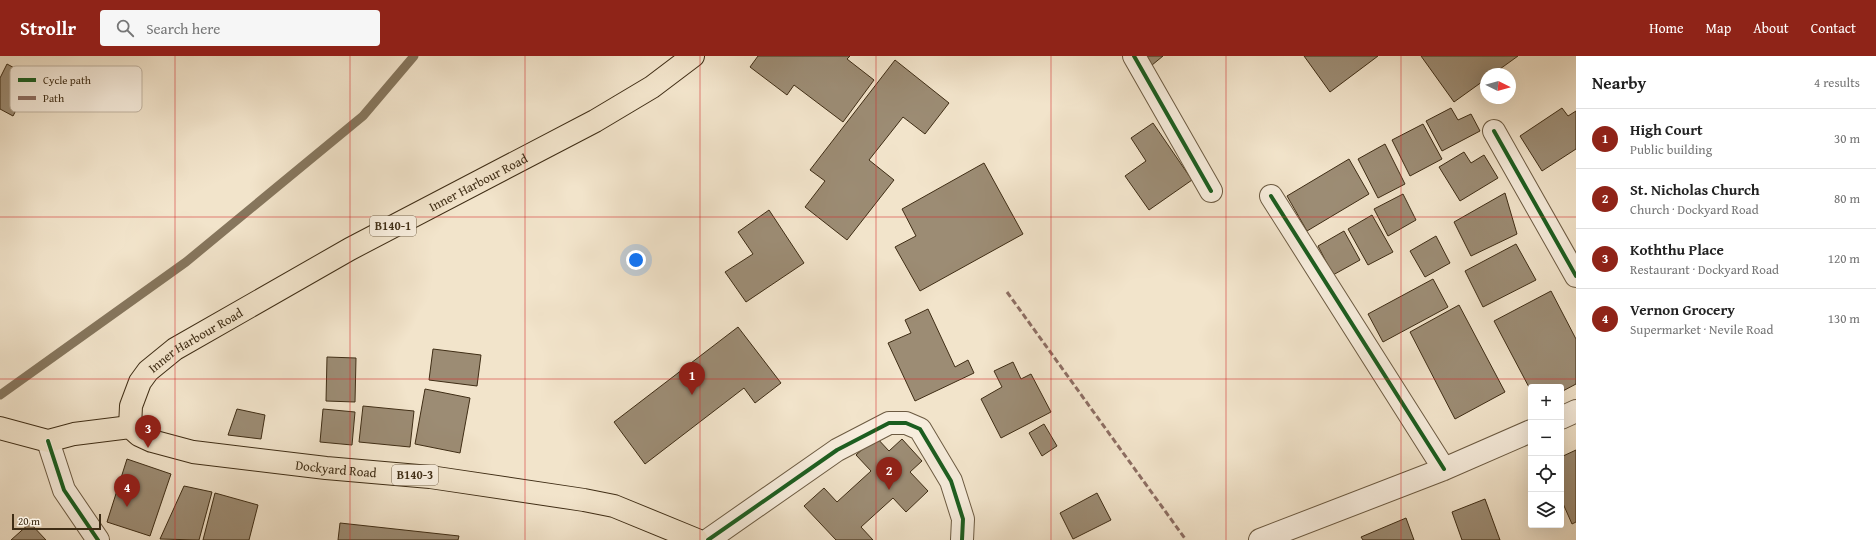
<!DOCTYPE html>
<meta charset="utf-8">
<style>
:root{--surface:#fff;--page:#f6f6f6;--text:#222;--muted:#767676;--line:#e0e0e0;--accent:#8f2418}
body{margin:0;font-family:"Gentium Book Plus",serif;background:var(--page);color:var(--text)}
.controls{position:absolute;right:12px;bottom:12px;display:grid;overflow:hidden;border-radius:4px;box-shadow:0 4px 16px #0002}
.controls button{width:36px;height:36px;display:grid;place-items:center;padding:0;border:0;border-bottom:1px solid var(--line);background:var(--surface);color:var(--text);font:20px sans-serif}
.compass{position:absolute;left:1480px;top:12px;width:36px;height:36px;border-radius:50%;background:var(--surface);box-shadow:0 4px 16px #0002;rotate:95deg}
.scale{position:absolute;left:12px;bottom:10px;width:89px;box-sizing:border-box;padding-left:4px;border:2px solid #3f2d15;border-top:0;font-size:11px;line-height:14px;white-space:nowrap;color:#3f2d15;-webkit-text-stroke:3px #f7eddd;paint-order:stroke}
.you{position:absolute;left:636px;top:204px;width:14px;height:14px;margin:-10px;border:3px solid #fff;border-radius:50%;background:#1a73e8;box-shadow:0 0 0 6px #1a73e833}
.badge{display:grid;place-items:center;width:26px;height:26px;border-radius:50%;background:var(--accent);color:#fff;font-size:13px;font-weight:700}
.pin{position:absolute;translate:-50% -33px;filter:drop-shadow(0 1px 2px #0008)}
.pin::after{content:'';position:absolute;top:21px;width:14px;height:12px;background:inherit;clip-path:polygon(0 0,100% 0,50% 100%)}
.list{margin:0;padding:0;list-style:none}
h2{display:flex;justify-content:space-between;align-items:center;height:52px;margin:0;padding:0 16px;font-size:17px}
h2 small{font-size:13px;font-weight:400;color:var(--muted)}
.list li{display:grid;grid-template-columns:26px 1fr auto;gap:12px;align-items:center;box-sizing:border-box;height:60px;padding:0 16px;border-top:1px solid var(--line)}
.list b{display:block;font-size:15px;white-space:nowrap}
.list p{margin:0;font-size:13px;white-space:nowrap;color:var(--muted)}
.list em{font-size:13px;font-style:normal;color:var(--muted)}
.icon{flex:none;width:22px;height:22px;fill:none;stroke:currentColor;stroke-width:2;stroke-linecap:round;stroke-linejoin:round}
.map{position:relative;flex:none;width:1576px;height:484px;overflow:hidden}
header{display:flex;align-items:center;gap:24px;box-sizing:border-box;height:56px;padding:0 20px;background:var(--accent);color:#fff}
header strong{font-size:19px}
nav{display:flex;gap:22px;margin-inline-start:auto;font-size:14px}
.search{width:280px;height:36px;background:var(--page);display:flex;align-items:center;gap:10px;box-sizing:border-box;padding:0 14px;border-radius:4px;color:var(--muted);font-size:15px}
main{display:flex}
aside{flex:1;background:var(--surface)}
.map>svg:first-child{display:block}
</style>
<header>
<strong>Strollr</strong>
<div class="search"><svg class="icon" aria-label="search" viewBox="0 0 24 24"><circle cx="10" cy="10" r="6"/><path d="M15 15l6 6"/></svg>Search here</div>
<nav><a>Home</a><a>Map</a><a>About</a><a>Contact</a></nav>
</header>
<main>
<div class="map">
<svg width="1576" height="484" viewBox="0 0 1576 484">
<rect width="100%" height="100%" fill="#f2e4cb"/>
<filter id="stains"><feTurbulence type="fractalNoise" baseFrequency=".005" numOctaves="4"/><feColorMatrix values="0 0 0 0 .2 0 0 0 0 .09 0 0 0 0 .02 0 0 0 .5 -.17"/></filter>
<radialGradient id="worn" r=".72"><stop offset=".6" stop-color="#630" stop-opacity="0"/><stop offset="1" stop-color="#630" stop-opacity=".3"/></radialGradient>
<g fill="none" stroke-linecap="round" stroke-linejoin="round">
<!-- stream -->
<path stroke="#86765d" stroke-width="9" d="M0,339L186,206L363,60L414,0"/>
</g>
<!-- building -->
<path fill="#9c8c74" stroke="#3f2d15" d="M758,0H850L847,3L874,24L843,66L794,29L787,39L750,11Z
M1135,0H1163L1146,14Z
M1304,0H1378L1330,36Z
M1421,0H1518L1493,18H1486V23L1454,46Z
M895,4L949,47L925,78L903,61L869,104L894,124L847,184L805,151L825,125L810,114Z
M7,8L33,22L13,60L0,53V22Z
M1451,52L1458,64L1471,58L1480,75L1442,95L1426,65Z
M1562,52L1568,60L1576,55V93L1542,115L1520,80Z
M1153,67L1192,124L1149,154L1125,120L1146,105L1131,82Z
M1423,68L1442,103L1410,120L1392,84Z
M1385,88L1405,128L1378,142L1358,103Z
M1464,96L1471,107L1484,99L1498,122L1460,145L1439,111Z
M1349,103L1369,138L1307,175L1287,140Z
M984,107L1023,178L920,235L895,191L916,180L902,153Z
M1505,137L1517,178L1471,200L1454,166Z
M1403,138L1416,164L1388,180L1374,153Z
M769,154L804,207L746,246L725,216L753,198L738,176Z
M1372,159L1393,196L1368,209L1348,173Z
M1344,175L1360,204L1333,219L1318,190Z
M1436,180L1450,207L1425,221L1410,195Z
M1516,188L1536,224L1483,251L1465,215Z
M1433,223L1448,251L1383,286L1368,258Z
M1551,235L1576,283V328L1561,336V331H1531V335L1494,265Z
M1459,249L1505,336L1455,363L1410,276Z
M928,253L955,311L968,304L974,317L915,345L888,287L911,277L905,264Z
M738,271L781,327L755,347L744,332L645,408L614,366Z
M433,293L481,299L477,330L429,324Z
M327,301L356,302L355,346L326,345Z
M1013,306L1021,323L1031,318L1051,356L1001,382L981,343L1002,331L994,315Z
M425,333L470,342L460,397L415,388Z
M363,350L414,355L410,391L359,386Z
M237,353L265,359L261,383L228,379Z
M323,353L355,356L352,389L320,386Z
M1044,368L1057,390L1042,400L1029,377Z
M876,381L889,395L902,383L922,405L910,416L928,435L906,456L893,442L861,471L873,484H836L804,450L824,432L837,446L871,415L856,399Z
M1576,394V466L1572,468L1561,443V401Z
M127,403L171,418L150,480L107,466Z
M184,430L212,436L199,484L160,483Z
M215,437L258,449L249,484H203Z
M1097,437L1111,464L1073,483L1060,457Z
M1485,443L1500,484H1462L1452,456Z
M1406,462L1414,484H1363L1361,481Z
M30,467L46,484H11Z
M340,467L459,480L458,484H338Z"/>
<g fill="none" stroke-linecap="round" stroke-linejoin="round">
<!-- minor casing -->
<g stroke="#6c5b42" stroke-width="24">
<path id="minor" d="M1134,0L1211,135
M1494,75L1576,220
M1271,140L1444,413
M1561,362L1576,355
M48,385L64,434L98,484
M708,484L837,394L889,367H906L920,373L951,425L963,463L962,484
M1260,484L1444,413L1531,375"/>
</g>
<!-- primary casing -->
<g stroke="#3f2d15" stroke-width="24">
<g id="primary">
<path id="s1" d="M130,371L131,350L140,326L148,315L175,293L350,193L595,65L652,31L693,0"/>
<path id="s2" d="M0,372L48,385L74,378L130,371L139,379L152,385L193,396L326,412L430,421L584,444L614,450L697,484"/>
</g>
</g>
<!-- minor -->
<use href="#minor" stroke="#f7eddd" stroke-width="22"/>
<!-- primary -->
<use href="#primary" stroke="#f2e4cb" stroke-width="22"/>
<!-- quiet -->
<path stroke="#8d6e63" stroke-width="3" stroke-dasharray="6 3" stroke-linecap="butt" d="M1007,236L1186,484"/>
<!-- cycleway casing -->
<g stroke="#f7eddd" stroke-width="6">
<path id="cycleway" d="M1134,0L1211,135
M1494,75L1576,220
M1271,140L1444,413
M48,385L64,434L98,484
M708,484L837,394L889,367H906L920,373L951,425L963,463L962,484"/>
</g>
<!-- cycleway -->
<use href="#cycleway" stroke="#1b5e20" stroke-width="4"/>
</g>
<!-- grid -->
<path fill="none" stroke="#d62828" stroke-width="1" stroke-opacity="0.55" d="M175,0V484M350,0V484M525,0V484M700,0V484M876,0V484M1051,0V484M1226,0V484M1401,0V484M0,161H1576M0,323H1576"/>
<g text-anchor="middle" stroke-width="3" stroke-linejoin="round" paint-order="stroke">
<!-- shield labels -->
<g fill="#f7eddd" stroke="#766751" stroke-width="1">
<rect x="370" y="160" width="46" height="20" rx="3"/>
<rect x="392" y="409" width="46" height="20" rx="3"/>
</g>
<g font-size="12" font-weight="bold" fill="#3f2d15">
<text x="393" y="174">B140-1</text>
<text x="415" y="423">B140-3</text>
</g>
<!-- street labels -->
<g font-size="13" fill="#3f2d15" stroke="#f7eddd">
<text dy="5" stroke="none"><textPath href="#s1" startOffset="441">Inner Harbour Road</textPath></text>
<text dy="5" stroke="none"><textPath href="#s1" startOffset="117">Inner Harbour Road</textPath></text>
<text dy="5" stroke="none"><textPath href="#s2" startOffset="346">Dockyard Road</textPath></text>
</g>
</g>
<!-- legend -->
<rect x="10" y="10" width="132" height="46" rx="6" fill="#f7eddd" stroke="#c0b3a1" stroke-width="1"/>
<rect x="18" y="22" width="18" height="4" fill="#1b5e20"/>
<rect x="18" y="40" width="18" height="4" fill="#8d6e63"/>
<g font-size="11" fill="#3f2d15">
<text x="43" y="28">Cycle path</text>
<text x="43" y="46">Path</text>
</g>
<rect width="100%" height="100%" filter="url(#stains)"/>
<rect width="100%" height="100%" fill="url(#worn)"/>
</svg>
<div class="controls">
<button>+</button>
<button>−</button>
<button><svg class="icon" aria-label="locate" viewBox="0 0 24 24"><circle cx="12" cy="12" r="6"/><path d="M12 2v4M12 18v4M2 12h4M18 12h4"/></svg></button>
<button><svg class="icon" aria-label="layers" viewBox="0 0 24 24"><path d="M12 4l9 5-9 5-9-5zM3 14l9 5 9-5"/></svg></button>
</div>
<svg class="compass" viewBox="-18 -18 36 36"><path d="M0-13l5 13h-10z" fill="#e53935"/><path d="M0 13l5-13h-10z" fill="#767676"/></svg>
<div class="scale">20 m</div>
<div class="you"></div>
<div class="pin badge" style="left:692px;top:339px">1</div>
<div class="pin badge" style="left:889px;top:434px">2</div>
<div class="pin badge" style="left:148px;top:392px">3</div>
<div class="pin badge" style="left:127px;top:451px">4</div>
</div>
<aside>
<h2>Nearby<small>4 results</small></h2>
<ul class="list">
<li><span class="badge">1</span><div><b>High Court</b><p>Public building</p></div><em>30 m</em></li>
<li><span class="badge">2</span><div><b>St. Nicholas Church</b><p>Church · Dockyard Road</p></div><em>80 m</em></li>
<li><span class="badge">3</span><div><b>Koththu Place</b><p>Restaurant · Dockyard Road</p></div><em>120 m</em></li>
<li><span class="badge">4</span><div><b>Vernon Grocery</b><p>Supermarket · Nevile Road</p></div><em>130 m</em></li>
</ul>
</aside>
</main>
